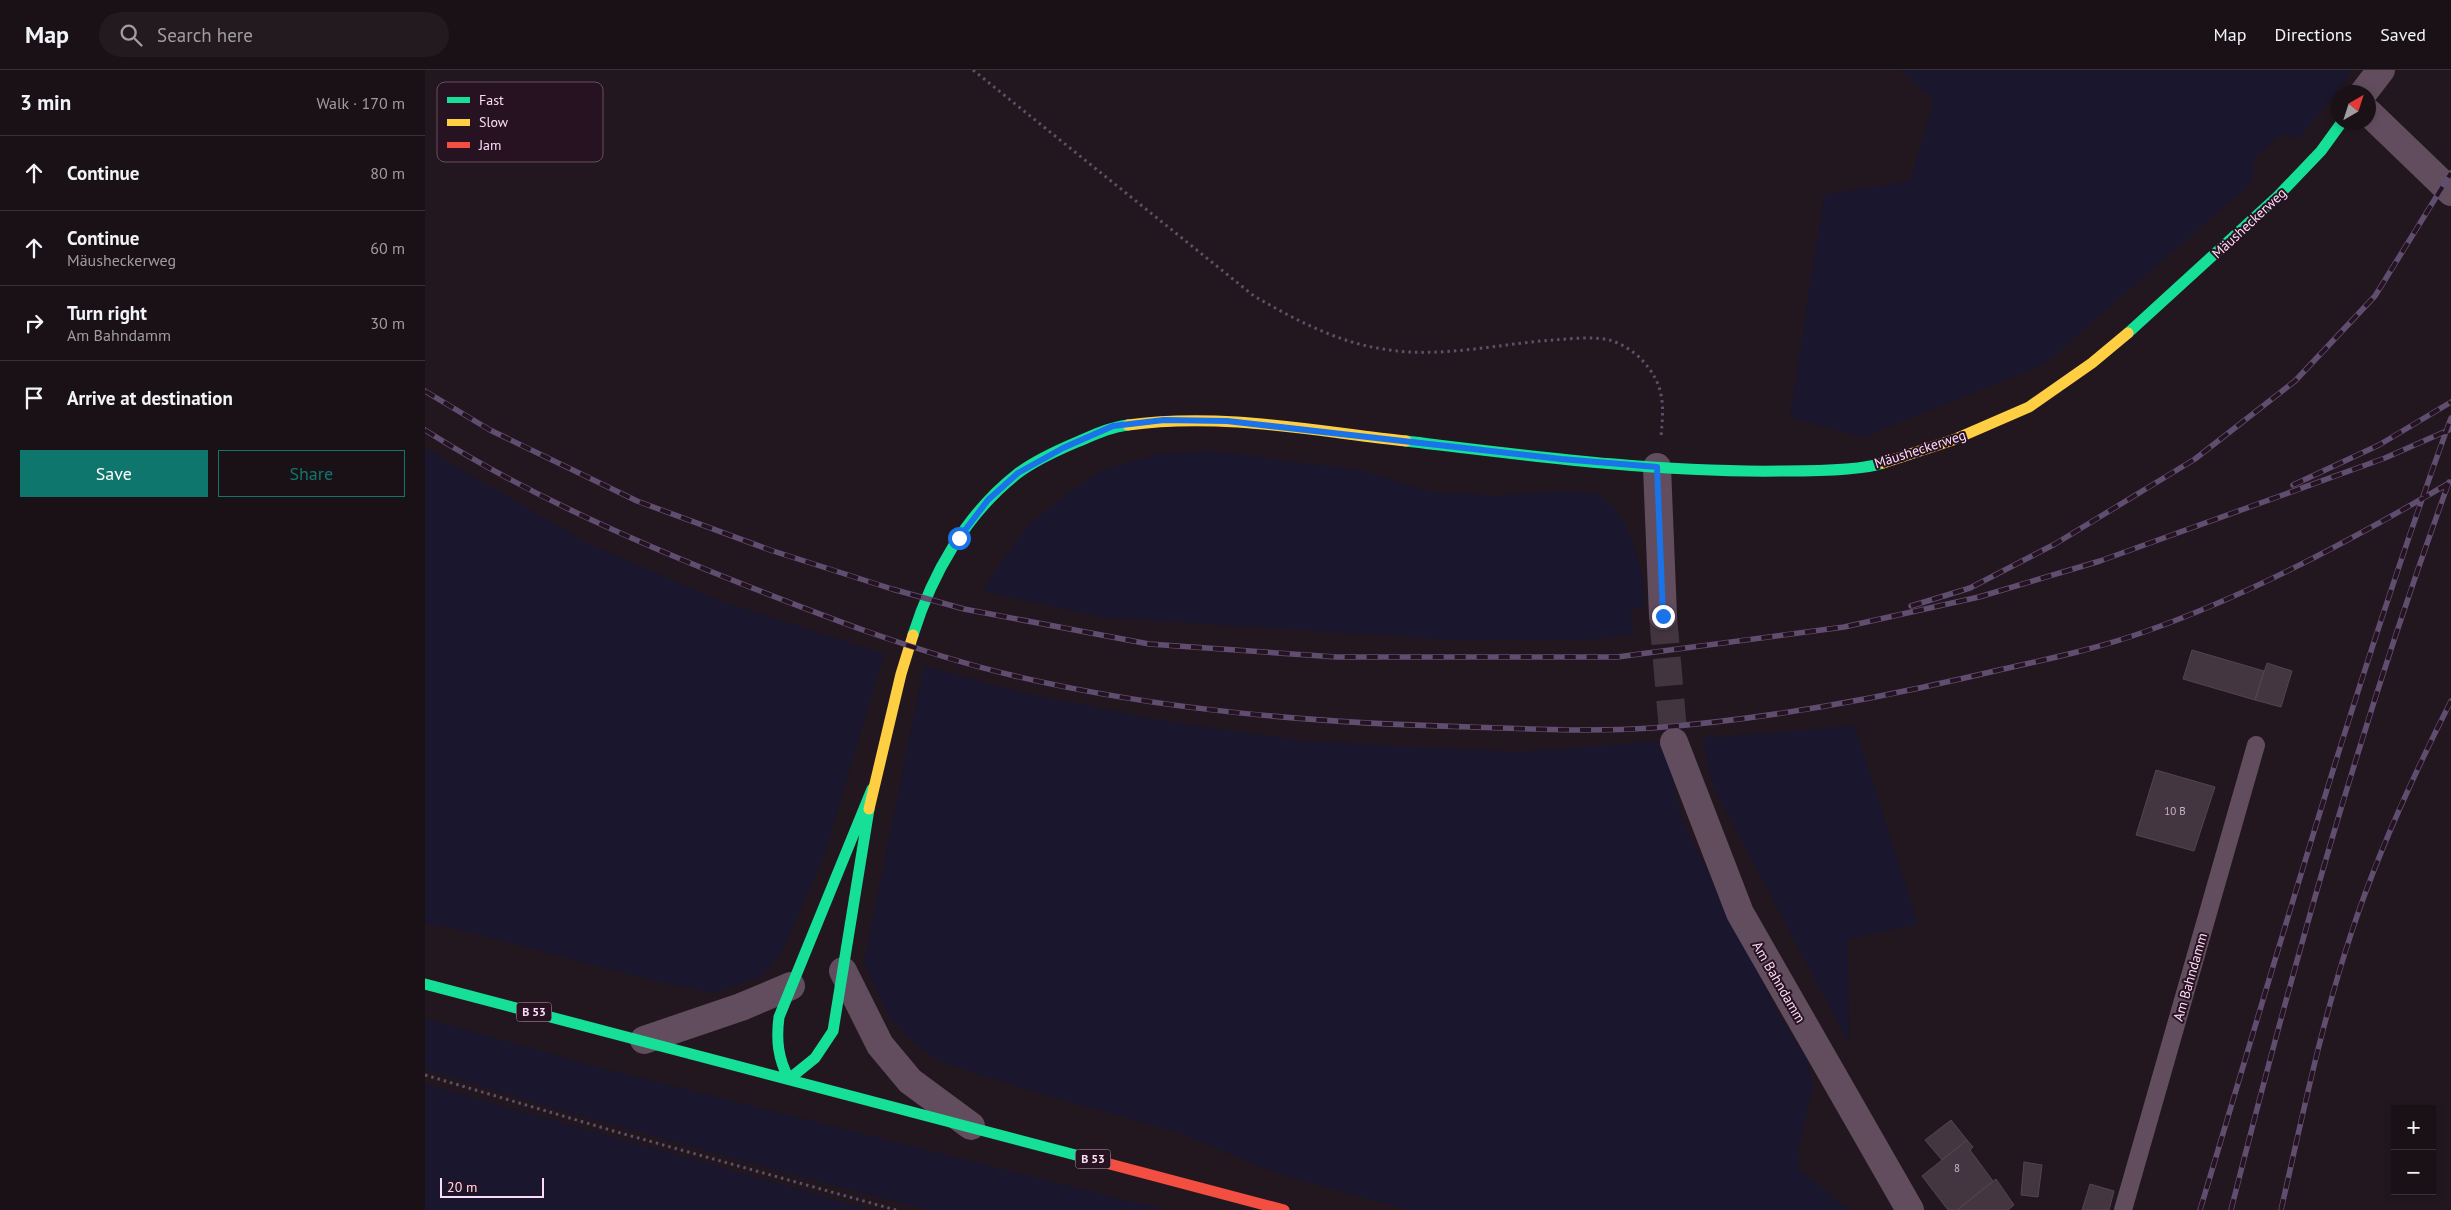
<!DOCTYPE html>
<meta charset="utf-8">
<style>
:root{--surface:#1a1117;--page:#231a20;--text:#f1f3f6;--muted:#9f9da1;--line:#383136;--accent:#0f766e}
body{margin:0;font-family:"PT Sans",sans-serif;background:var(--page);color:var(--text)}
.controls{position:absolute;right:15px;bottom:15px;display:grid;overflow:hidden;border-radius:0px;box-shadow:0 2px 8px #0003}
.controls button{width:45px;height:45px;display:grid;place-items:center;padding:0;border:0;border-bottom:1px solid var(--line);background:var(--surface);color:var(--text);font:25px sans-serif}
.compass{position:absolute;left:1906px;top:15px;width:45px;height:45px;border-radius:50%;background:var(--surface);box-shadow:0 2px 8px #0003;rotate:39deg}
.scale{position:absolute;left:15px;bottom:12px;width:104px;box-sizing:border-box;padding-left:5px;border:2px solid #fcdcf5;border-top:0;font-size:14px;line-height:18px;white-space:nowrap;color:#fcdcf5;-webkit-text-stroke:4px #271221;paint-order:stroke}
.stop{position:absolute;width:15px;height:15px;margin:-11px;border:4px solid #1a73e8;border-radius:50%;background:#fff}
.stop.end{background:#1a73e8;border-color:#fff;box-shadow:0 1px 5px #0008}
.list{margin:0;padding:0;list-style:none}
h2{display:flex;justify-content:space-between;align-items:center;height:65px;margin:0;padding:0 20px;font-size:21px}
h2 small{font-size:16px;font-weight:400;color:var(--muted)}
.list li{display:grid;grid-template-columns:32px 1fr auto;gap:15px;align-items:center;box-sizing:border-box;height:75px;padding:0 20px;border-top:1px solid var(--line)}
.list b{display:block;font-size:19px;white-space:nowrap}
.list p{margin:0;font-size:16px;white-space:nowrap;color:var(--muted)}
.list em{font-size:16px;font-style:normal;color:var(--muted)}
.actions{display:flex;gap:10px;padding:15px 20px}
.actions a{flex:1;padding:11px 0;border:1px solid var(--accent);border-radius:0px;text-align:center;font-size:18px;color:var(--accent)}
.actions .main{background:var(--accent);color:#fff}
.icon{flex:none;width:28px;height:28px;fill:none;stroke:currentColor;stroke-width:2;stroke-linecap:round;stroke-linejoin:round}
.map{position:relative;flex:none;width:2026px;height:1140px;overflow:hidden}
header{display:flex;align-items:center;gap:30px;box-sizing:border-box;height:70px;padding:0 25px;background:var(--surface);border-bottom:1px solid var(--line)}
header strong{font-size:24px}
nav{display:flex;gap:28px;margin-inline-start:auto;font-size:18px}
.search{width:350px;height:45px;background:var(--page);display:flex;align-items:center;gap:12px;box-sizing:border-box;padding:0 18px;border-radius:28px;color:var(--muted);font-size:19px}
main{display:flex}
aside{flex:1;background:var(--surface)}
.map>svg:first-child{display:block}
</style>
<header>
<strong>Map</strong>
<div class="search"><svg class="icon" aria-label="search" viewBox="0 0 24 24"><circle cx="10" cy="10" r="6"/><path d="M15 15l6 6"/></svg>Search here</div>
<nav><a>Map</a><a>Directions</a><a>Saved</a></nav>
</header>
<main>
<aside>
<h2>3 min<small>Walk · 170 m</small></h2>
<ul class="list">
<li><svg class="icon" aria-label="ahead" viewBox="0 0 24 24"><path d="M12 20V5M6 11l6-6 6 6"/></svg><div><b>Continue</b></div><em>80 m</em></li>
<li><svg class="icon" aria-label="ahead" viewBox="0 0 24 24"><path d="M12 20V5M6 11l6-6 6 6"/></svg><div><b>Continue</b><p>Mäusheckerweg</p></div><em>60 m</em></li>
<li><svg class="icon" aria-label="right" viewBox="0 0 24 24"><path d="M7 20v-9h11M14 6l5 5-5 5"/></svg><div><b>Turn right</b><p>Am Bahndamm</p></div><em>30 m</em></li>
<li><svg class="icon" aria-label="arrive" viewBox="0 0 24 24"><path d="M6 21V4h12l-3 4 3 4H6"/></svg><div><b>Arrive at destination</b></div></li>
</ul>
<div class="actions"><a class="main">Save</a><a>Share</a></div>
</aside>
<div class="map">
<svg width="2026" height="1140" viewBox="0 0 2026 1140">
<rect width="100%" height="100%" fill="#22171f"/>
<!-- green -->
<path fill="#19162e" d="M1475,0H1927L1919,13L1874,68L1855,65L1828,89V111L1618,295L1438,367L1365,347L1399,125L1485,111L1509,31Z
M0,378L160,472L293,530L459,584L400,783L358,880L337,906L290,923L230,911L28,858L0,854Z
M785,381L933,400L1008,422L1069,426L1128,422L1173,423C1180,430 1190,437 1195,446C1210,468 1220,509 1220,535L1205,541L1209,565L1158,570H1027L677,547L558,521L575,493L605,454L647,420L678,400L734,384Z
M499,596L599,623L745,652L878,671L1093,682L1238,671L1258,752L1355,947L1381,986L1388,1016L1373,1082L1374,1099L1416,1134L1428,1140H982L848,1102L755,1063L603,1020L516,992L486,970L464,947L439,892Z
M1430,656L1493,854L1423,869L1424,974L1287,714L1278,668Z
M0,948L176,998L740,1140H503L372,1106L125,1037L0,999Z
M0,1014L447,1140H0Z"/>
<!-- building -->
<path fill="#443640" stroke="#554350" d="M1767,580L1839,601L1830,630L1758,609Z
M1842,593L1867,601L1856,637L1830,630Z
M1731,700L1790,717L1769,781L1711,765Z
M1526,1050L1542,1070L1517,1090L1500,1070Z
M1542,1070L1548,1077L1545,1080L1568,1111L1532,1140H1523L1497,1106Z
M1599,1092L1617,1095L1613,1127L1596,1125Z
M1571,1109L1589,1135L1583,1140H1532Z
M1665,1114L1689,1121L1684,1140H1657Z"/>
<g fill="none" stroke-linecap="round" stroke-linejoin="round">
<!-- street-tunnel -->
<path stroke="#43353f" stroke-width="28" stroke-dasharray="28 14" stroke-linecap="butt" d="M1238,546L1249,672"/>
<!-- path -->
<path stroke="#5d5068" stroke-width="3" stroke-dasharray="2.5 4" stroke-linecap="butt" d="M548,0L829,226C869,249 911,272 958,279C1013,289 1072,274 1128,270C1146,269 1167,266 1184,270C1196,273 1208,281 1216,289C1240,314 1239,335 1236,366
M0,1005L192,1062L471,1140"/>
<!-- lane -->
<path stroke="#624d5f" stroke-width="18" d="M1698,1140L1831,675"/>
<!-- street -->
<path stroke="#624d5f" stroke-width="28" d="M1939,22L1956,0
M1944,43L2026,122
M1232,397L1238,546
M1249,672L1315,843L1485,1140
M418,901L455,975L485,1011L546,1056
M219,970L316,937L366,916"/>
<!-- fast -->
<path stroke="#16e098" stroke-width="11" d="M1703,263L1853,126L1896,81L1917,52
M981,371C1106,386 1233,403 1360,401C1385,401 1435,401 1458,393
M488,565C507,504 541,444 592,404C609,391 633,380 652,372C669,365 685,357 703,355
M444,739L408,961L390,988L364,1009C353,989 351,970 354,947L447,719
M0,914L662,1088"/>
<!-- slow -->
<path stroke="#ffcf43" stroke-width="11" d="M703,355C795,342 889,361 981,371
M1458,393L1528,370L1604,337L1667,293L1703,263
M444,739L476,604L488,565"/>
<!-- jam -->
<path stroke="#f24e42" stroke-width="11" d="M662,1088L859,1140"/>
<!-- rail casing -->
<g stroke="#604e71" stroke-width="5.5">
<path id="rail" d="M0,321L65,360L212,431L345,480L467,519L539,539L724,574L911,587H1192L1419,557L1554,527L1675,491L1960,388L2026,359
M0,360C93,419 195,465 297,506C393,544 489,582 590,606C739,641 893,653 1046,657C1106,659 1167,662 1227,658C1333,650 1440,631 1544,607C1602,593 1663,582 1719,562C1827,524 1928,469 2026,412
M1868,415L1954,375L2026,332
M1486,536L1545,518L1630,474L1770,389L1870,311L1950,226L2026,103
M1775,1140C1855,875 1931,609 2026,348
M1806,1140C1868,895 1937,650 2024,412
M1856,1140C1877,1048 1896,955 1926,864C1952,784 1988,706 2026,631"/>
</g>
<!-- rail -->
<use href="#rail" stroke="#271221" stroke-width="4" stroke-dasharray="11" stroke-linecap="butt"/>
</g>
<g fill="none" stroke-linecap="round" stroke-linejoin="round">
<!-- route -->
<path stroke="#1a73e8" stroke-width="6" d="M534,468L563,430L593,403L638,378L688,356L739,350L802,351L1136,389L1232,397L1238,546"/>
</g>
<g text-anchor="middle" stroke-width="4" stroke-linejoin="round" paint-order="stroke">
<!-- number labels -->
<g font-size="11" fill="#ceb2c8">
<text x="1750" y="745">10 B</text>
<text x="1532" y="1102">8</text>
</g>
<!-- shield labels -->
<g fill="#271221" stroke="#bc9fb5" stroke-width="1">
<rect x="91.5" y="932.5" width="35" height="19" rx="4"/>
<rect x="650.5" y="1079.5" width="35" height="19" rx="4"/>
</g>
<g font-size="12" font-weight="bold" fill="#fcdcf5">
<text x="109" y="946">B 53</text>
<text x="668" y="1093">B 53</text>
</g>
<!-- street labels -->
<g font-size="14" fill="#fcdcf5" stroke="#271221">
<text transform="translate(1824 153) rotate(-43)" y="5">Mäusheckerweg</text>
<text transform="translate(1495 379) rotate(-18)" y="5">Mäusheckerweg</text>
<text transform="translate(1765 907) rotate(-74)" y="5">Am Bahndamm</text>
<text transform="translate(1354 912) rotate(60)" y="5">Am Bahndamm</text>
</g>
</g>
<!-- legend -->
<rect x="12" y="12" width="166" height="80" rx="8" fill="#271221" stroke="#674f61" stroke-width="1"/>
<rect x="22" y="27" width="23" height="6" fill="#16e098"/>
<rect x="22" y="49" width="23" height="7" fill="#ffcf43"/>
<rect x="22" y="72" width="23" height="6" fill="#f24e42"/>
<g font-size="14" fill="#fcdcf5">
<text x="54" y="35">Fast</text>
<text x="54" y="57">Slow</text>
<text x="54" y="80">Jam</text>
</g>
</svg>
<div class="controls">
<button>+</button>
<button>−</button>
</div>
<svg class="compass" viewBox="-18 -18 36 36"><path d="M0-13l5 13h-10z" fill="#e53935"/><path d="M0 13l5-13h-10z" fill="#9f9da1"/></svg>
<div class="scale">20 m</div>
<div class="stop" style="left:534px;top:468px"></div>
<div class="stop end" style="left:1238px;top:546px"></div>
</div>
</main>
